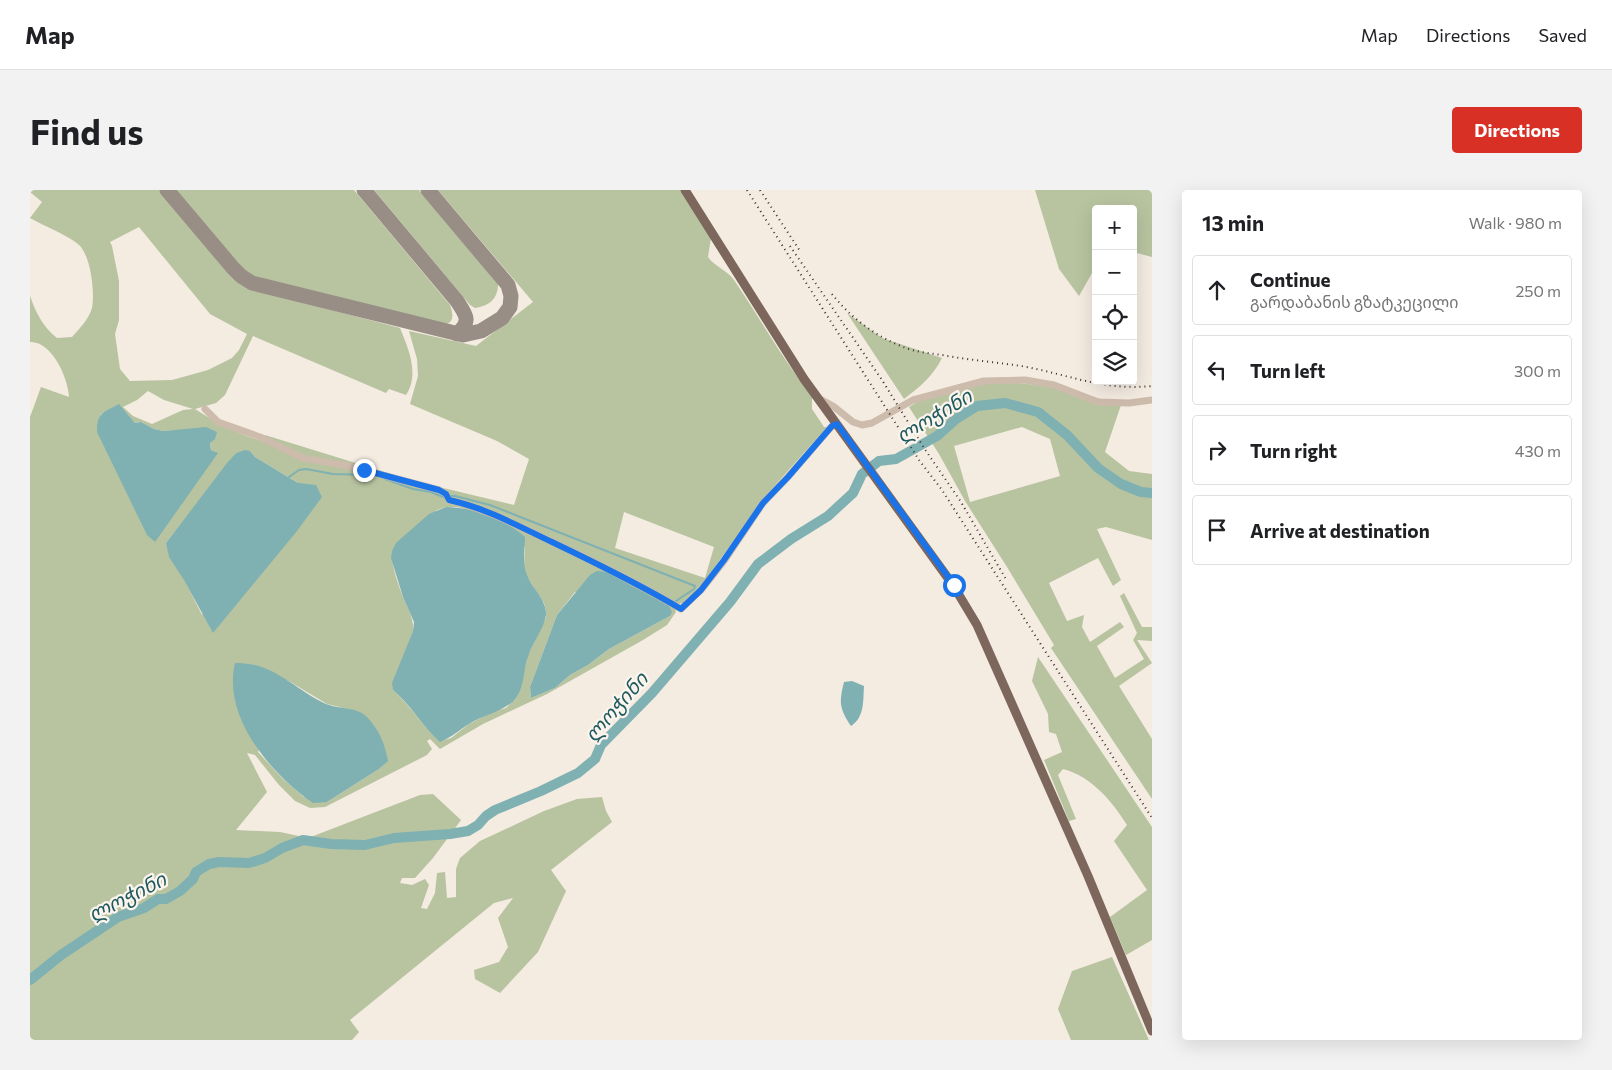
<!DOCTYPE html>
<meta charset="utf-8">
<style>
:root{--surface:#fff;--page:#f2f2f2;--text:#202124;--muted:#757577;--line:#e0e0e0;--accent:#d93025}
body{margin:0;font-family:Commissioner,"Noto Sans Georgian",sans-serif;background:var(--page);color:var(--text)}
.controls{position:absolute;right:15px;top:15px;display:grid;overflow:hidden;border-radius:5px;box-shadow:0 5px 20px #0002}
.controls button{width:45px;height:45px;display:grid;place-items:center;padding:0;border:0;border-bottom:1px solid var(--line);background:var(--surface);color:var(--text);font:25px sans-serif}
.stop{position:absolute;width:15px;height:15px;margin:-11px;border:4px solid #1a73e8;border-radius:50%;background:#fff}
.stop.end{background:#1a73e8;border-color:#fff;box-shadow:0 1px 5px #0008}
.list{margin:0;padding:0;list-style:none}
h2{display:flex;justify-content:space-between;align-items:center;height:65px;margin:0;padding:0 20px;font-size:21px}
h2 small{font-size:16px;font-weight:400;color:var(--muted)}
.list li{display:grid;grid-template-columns:32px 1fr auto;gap:15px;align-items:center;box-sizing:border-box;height:70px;margin:0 10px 10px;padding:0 10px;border:1px solid var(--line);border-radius:5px}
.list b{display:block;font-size:19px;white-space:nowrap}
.list p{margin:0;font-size:16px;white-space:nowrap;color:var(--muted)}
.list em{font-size:16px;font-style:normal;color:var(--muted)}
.icon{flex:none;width:28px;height:28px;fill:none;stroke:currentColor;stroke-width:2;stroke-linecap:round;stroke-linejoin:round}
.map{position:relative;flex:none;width:1122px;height:850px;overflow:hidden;border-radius:5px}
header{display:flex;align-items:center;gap:30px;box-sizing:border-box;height:70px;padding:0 25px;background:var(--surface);border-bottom:1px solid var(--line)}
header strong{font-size:24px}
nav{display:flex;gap:28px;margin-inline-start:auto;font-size:18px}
.intro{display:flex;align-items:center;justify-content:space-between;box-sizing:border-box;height:120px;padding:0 30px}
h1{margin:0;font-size:35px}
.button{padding:12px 22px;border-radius:5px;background:var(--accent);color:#fff;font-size:18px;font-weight:700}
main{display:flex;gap:30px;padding:0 30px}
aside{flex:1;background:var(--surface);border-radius:5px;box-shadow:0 5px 20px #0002}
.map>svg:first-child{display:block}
</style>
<header>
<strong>Map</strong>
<nav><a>Map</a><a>Directions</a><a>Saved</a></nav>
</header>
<div class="intro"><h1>Find us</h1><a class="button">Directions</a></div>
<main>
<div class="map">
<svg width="1122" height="850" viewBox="0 0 1122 850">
<rect width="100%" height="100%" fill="#f4ebe1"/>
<!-- green -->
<path fill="#b8c4a0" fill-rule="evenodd" d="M0,0H130L182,62L208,88L217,96L230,101L370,138C378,158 390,184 376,205L359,199L356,203L223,146L195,205L186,213L165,219C187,233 207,244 232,251L235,245L384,291L484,315L499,269L467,251L380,214L388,186L387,169L379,141L446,156L503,112L408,0H651L681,48L678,67C684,76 697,80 704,90C730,128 752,169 782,206V219L794,237H797L732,310L673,394L654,413L648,414L644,417L646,422L637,435L613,450L517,504L453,534L410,559L400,549L397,551L402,559L397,565L295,617L280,618L265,611L249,595L225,565L217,563L237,602L206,640L250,642L278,648L390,605L403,604L431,630L403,668L385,688H372L370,693L382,695L395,689L399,695L391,718L397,719L405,703L407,683L415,682L417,708L426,707V679L430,668L450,651L514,621L547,609L572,607L576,621L582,632L521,680L536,701L508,762L470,803L445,789L444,780L469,772L478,757L468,728L483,708L464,713L320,830L329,842L322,850H0V227L11,197L39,207C38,188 22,151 0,152V106C6,123 13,137 27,148L42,147C49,139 59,129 62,118C65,103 61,66 49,55C38,45 14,36 0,28L12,12L0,2ZM109,37L180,124L217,144L209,160L202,168L178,180L142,190L100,191L90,179L85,144L89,130V91L82,56L80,52ZM118,201L134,210L163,219L153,220L122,234L103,226L93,217L107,210ZM89,215L105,233L111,232L124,239L134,241L147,240L180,252L181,260L188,263L70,225ZM220,261L225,267L268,293L172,425L136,353L206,263ZM416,317H427L456,325L495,357L494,377L497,387L514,413L516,421V428L498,465L490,499L486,508L476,518L462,522L439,534L421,548L410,551C392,536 380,515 363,500L383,441C384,428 378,419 373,407C368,394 361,375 362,361L407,320ZM594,322L684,357L675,388L585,358ZM545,402L640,426L579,459L558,475L540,485L525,498L501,508L500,497L527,425ZM257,490L297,514L322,520L357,571L349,579L297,612L274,607L253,589L228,562Z
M144,0H324L420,115C427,134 418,136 401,134L224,86L208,76Z
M344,0H389L468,94C468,109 459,116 445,118L440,115Z
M1005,0H1122V67L1103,62V19H1066V76L1049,106L1029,79Z
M817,123L852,148L912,168C903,186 890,197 874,209Z
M986,193C1022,196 1056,204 1091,215L1075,262L1099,281L1122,284V350L1076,337L1067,339L1091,390L1083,396L1068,368L1019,393L1037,431L1054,425L1052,437L1060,452L1090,432L1094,437L1067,456L1085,488L1114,469L1103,450L1107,443L1090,406L1094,403L1112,437H1122V451L1107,450L1122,473L1089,496L1122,549V609L1021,458L1024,455L977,377L935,311L909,264L879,217L887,212L954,194ZM992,237L1020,249L1030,286L940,312L924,256Z
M1008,467L1122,637V750L1096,765L1080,727L1117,700L1084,651L1097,635C1082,611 1061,586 1033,579L1028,585L1046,629L1039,631L1014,570L1032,562L1026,544L1019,542L1018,524L1002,491Z
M1082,767L1119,850H1041L1028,819L1042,781Z"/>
<!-- water -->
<path fill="#7fb0b2" d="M89,214L105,233L111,232L124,239L134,241L176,237L187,242L185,249L180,253L181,260L188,263L125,352L117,345L67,242C67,222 73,223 89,214Z
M215,260L220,261L225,267L268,293L286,295L292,307L267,341L183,443L154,390L139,367L136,353L197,273L206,263Z
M416,317C441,317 476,330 495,347C495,359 492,373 497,385C501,397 515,408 516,422C517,434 503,452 499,464C493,478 495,496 486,508C476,521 453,525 439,534C428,541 422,547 410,552C392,536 381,515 363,500L362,493L383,441L384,432L373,407L361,368L362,361L366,353L399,324Z
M567,381L576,382L639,416L642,422L640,426L579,459L558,475L540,485L525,498L501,508L500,497L527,425L560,385Z
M205,473C244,472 263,499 296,514C308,519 326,517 336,526C349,539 355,554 358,571L349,579L297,612L283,613C241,584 192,527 205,473Z
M822,491L834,496C833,510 835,527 821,536C809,518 809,512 814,492Z"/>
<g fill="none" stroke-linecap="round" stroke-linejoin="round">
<!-- stream -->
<path stroke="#7fb0b2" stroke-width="2" d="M259,287L269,280L276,279L303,284L341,285
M355,289L383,299L401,302L413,307
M421,306H425L460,315L665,396L664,399L646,411"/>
<!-- river -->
<path stroke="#7fb0b2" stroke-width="10" d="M0,790L31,765L88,727L114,718L128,709H136L150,701L163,689L166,682L179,674L189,672L219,673L235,668L252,658L273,650L301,654L335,655L364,648L420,644L438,641L448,635L456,626L465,620L511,601L548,583L565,569L571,555L622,503L700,412L728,374L761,349L798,326L823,303L832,284L849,271L866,269L907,246L926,229L947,216L975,213L1008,222L1037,245L1068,278L1091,294L1111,302L1122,303"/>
<!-- taxiway -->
<path stroke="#988e86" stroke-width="15" d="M137,0L203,78L211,86L222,93L433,145L451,141L472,128L480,117L481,106L478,95L398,0
M334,0L427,111C436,125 442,131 427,144"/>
<!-- minor -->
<path stroke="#cdbbac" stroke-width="7" d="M790,209L803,216L823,232L832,235L842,233L883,210L954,191L995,190L1024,195L1068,212L1099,213L1122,210
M175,219L188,232L230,247L273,268L318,276L409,300L416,304L419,310C457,319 490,337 525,353C568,374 610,394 651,419L671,400L694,371L733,313L758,287L802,236L807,234"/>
<!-- major -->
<path stroke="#7d675c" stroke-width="9" d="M655,0L774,189L923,395L947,435L1058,686L1122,841"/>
<!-- rail -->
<path stroke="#3b302b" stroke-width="2" stroke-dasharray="1 4" stroke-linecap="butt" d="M717,0L889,270L912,300L1122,628
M730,0L770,61
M760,56L852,190L894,258L931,312L977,391
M802,104C819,126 845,146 871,156C884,162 898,163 912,165C938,170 965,172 991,176C1038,184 1072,201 1122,196"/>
</g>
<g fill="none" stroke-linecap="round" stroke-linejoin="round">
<!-- route -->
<path stroke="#1a73e8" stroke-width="6" d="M334,280L409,300L416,304L419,310C456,318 488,336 522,352C566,373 609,394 651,419L671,400L694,370L733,313L758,287L802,236L807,234L924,395"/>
</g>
<g text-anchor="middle" stroke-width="4.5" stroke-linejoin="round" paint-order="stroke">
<!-- water labels -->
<g font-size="20" font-style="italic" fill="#1f5a5e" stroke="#fbf5ee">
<text transform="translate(904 226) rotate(-31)" y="7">ლოჭინი</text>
<text transform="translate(586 517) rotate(-49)" y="7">ლოჭინი</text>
<text transform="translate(97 707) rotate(-27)" y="7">ლოჭინი</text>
</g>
</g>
</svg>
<div class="controls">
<button>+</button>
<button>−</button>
<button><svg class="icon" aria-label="locate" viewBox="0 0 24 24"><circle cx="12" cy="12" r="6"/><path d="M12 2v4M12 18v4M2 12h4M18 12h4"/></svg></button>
<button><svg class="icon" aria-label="layers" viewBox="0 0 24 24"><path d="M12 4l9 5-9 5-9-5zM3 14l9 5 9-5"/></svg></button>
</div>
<div class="stop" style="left:924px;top:395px"></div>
<div class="stop end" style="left:334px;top:280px"></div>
</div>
<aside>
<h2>13 min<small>Walk · 980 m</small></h2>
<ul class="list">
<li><svg class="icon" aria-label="ahead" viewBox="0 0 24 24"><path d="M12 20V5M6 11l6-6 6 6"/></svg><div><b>Continue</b><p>გარდაბანის გზატკეცილი</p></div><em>250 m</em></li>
<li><svg class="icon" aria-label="left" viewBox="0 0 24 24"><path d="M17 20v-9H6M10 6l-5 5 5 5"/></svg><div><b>Turn left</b></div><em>300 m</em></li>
<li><svg class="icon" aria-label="right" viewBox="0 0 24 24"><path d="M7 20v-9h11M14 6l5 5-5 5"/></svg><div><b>Turn right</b></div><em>430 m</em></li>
<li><svg class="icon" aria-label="arrive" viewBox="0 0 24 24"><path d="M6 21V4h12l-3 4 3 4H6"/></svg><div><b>Arrive at destination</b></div></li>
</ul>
</aside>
</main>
